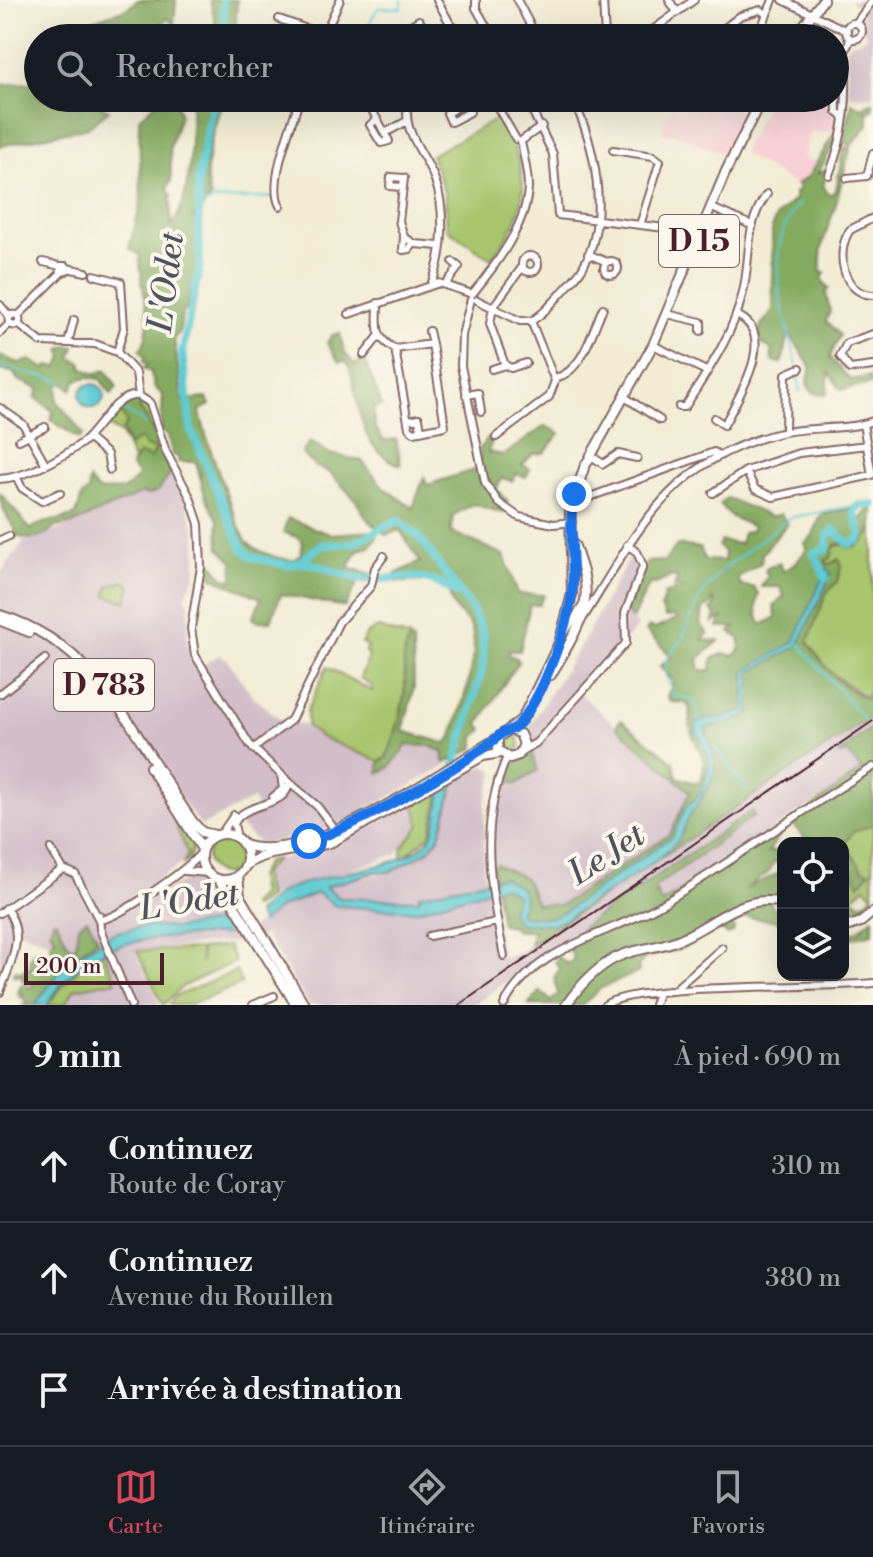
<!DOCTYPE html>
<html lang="fr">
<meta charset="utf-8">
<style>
:root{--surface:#171b24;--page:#242831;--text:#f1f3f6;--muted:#9ea1a6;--line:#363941;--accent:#d1495b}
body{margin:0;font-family:"Libre Bodoni",serif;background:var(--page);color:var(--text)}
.controls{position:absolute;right:24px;bottom:24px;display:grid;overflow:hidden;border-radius:16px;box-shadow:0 8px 32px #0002}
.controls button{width:72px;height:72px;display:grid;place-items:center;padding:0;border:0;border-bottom:2px solid var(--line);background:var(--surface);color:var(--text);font:40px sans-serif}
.scale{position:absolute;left:24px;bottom:20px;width:140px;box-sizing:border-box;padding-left:8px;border:4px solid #4a1f2b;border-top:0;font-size:22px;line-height:28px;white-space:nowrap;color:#4a1f2b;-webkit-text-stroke:6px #fbf7ec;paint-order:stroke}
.stop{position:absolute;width:24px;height:24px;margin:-18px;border:6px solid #1a73e8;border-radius:50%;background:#fff}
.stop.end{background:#1a73e8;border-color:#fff;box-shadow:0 2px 8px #0008}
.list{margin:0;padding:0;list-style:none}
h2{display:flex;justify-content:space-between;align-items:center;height:104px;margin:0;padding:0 32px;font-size:34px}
h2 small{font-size:26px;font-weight:400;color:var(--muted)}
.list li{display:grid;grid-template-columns:52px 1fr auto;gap:24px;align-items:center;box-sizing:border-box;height:112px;padding:0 32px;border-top:2px solid var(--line)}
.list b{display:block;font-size:30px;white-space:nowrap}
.list p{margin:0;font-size:26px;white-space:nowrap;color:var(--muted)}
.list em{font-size:26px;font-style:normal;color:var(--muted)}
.icon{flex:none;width:44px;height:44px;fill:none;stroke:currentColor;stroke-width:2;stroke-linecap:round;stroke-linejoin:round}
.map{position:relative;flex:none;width:873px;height:1005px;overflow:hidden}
.search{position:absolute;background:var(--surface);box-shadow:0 8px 32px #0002;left:24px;right:24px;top:24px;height:88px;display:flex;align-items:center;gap:20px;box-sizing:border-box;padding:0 28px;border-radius:44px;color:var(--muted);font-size:30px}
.sheet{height:440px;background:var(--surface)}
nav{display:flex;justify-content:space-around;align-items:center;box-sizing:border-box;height:112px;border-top:2px solid var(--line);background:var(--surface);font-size:22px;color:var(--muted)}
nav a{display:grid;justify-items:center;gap:4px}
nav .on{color:var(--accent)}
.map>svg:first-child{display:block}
</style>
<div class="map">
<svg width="873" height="1005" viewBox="0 0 873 1005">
<rect width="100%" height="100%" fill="#fbf7ec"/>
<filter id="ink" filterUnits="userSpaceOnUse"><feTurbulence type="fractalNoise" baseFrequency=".0125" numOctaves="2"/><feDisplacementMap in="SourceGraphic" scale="16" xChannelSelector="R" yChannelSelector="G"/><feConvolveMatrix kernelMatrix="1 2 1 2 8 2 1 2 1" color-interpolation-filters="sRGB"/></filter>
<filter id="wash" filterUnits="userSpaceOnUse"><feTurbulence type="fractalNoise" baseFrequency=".006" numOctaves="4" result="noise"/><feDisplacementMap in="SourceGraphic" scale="32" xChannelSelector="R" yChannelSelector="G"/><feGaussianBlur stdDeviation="1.8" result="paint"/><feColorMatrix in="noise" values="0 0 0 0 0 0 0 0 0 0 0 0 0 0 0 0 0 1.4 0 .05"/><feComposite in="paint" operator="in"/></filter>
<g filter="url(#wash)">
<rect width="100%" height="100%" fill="#f2ecd4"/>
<!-- built -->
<path fill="#f7cfd4" d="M690,98H721L746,116L729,156L675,134H663L662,125L672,106L683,112Z
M769,98H834L835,132H809L804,157L820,166L800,188L742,153Z"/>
<!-- industrial -->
<path fill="#d2bdc8" d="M849,0H873V97L849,95L847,46L866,37L860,8Z
M170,468L183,493L196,533V575L185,596L189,603L187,642L197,669L219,655L227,659L251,694L278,718L307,726L321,737L374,760L382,767L380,772L407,745L436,748L443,752L446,766L344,822L318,833L268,843H259L239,825L245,813L258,809L253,799L201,826L178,795L164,804L188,854L186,861L132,896L138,905L194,876L218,890L229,914L224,922L127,929L98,939L79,953L20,931L14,937L0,981V574L23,542L75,524L124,499Z
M632,553L638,556L641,570L623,611L638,626L578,692L690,792L670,834L561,905L537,904L525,878L492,862L497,793L508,768L534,747L529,727L583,641Z
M873,717L862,771L660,903L578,940L573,933L474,1005H309L265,935L244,941L135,951L160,1005H64L75,989L115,981L103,951L145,937L197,938L246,932L279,907L312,896L329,883L390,872L427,852L445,818L454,783L483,766L492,769L494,773L485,804L483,867L502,957L517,953L557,930L807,754L811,759Z
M412,803L420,817L419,825L395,855L268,897L263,873L271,861L338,845Z"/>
<!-- green -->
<path fill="#a6c56c" stroke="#78724c" stroke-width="2" d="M500,117C529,174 535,207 491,259L447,229L445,194L431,155Z
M134,397L148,408L170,468L145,485L121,434L105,424Z
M873,528V683L866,698L826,669L808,642L828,588L840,575L824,561C834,545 838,542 856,547Z
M124,581L131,586L126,602L106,595L109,586Z
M379,628L410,638C401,655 406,669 405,687C404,703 393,749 384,760L379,761L320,737L307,726V711L327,667L372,691L373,687L360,678L369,656L365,652L368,647L362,644L367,633Z
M502 744a9 9 0 1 1 18 0a9 9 0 1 1-18 0Z
M441,786L431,834L402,859V848L420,825L414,801Z
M166,802L193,846L190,859L183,865L188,854Z
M873,824V895L865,887L851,898L843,891V856L860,883L862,869L845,843L853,832Z
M207 857a17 17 0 1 1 34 0a17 17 0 1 1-34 0Z
M276,859L263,873L268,897L253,908L251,905L261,894L258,877L267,861Z
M228,946L235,962L183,986L163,1005L137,951L200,949L201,963V949Z
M103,951L116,981L75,989L64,1005H47L71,976Z
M236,971L242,984L190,1005H169L176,996Z"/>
<!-- forest -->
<path fill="#84aa60" stroke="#676446" stroke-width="2" fill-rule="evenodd" d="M137,0H176L174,24L167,18L161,26L123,28L112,36L73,38C87,11 124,18 137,0Z
M210,0H237L235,38H219Z
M38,82V98H121L106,101L101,107L109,110L89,127L0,146V85Z
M162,98H174L180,115L170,147L171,181L167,189L171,195V226C192,202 192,133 191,101L223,98C215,125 199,171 211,198L194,216L201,254L186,310L182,313L180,332L174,338L182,400L207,398L210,405L200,410C201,426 239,534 248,543C258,552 280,560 294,560L301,554L303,543L299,538L283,532L288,518L329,534L373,531L377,537L370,547L358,550L349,567L371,574L370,582H358L345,607L281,594L271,621H256L253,618L261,598L218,580L204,570L205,563L211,562L224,578L233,580V561L219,547L218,520L205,496L196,462H178L179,458L172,454L168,436L161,430L163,395L154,387L151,372L144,369L148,364L143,362L145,357L140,350C158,323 138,287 140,255L129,248L141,203L139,118Z
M870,102H873V110L865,112L868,113V125L852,145L843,143L852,103L863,108Z
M833,135L838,138L818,173L828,169L823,186L830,195L836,190L843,148L851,147C845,166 841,185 836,204C828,230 819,242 821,272H825L822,280L829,288L826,292L830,312L826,321L840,335L830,357L850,380L869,377L871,384L841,390L829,373L827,394L813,393L807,384L811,368L789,333L782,363L772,361L771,349L761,343C755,318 767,326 773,309L772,226L776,217L795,199L794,193L799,191L797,184L808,177Z
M340,333L344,352L355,365L364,358L382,406L373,408L375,427L384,441L396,439L401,465C357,451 360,402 349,366L345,361L339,362L327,343L332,335Z
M68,346L75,347L71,358L82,363V368L95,374L106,370L117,387L111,394L100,379L89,377L76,380L72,390L63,383L58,386L57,401L83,434L79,439L51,420L53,411L35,397L39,389L18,380L13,372L0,370V356L20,363L30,360L46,369L48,366L59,367L63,356L60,349Z
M136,399L142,404L139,408C150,419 162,455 171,473L158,491L147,495L142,493L72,524L55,527C48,536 28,542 18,536C11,522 0,508 0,493L31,530C39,520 63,521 76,515L82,496L88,491L89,480L98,491C121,489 122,496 139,475L131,467L132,462L140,454L151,458L156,449L146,447L140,438L129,446L122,430L127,423L120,411Z
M545,426L560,433L544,453L533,454L522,465L530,469L526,477L516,474L512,481L502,478L496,489L508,502L503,513L473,504L454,515L451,532L504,555L518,594L544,595L539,605H530L520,651H509V655L517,658L518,662L479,723L483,730L475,737V748L445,763L443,752L430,746L407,745L390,767L379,773V761L384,760C393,749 405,701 405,686C405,670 401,657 408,642L413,641L414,688L403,731L445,743L451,739C460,712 480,656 472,630C468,618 459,615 453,606C451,603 451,598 449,594C437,577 414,582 396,582L395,574L420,562L400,530L386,535L367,519L355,499L330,473L315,466L302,453L311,441L330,454L362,461L384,488L413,508L424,477L427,485L480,468V448L489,437L493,439L488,452L504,455Z
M727,498L771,517L781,514L787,524L762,554L761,563L738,578L741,586L753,587L759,594C755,605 757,617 762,625L776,617L774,605L784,596L780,587H761L768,576L765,571L768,567L780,563L783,571L795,564L807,549L805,543L813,535L821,515L851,508L859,518L864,517L869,508L873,509C873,529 871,544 848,548L842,543L834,546L831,558L825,561L828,565L839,559L842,565L837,582L826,594L808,642C823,664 840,688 866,698L873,683V716L530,945L533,931H516L513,926L501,924L492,867L496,864L525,878L537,904L561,905L670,834L690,792L616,726L621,720L674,762L677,777L699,784C709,761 701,755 692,734C688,723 693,714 687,703L671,702L667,697L673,682L660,666L672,657L646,631L649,627L655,629L677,619L676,616L665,617L661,607L665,593L683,589L674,587L678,579L672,576L656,584L650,583L632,619L627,613L647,562L665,561L677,545L700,548L705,560L724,561V552L718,546L721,541L740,544L743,533L751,531L753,527L730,516L720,504ZM712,599L716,603L711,610L716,615L713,623L722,618L718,627H735L730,632L739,638L741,648L734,656L724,653L712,659L711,670H700L698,659L719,641L702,640L708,634L701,624L703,609L712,604Z
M873,726V824L853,832L845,843L862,869L870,872L859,884L843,856V843H805L804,837L791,823L861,770L848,753L838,755Z
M531,751L538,770L517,784L503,779L508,768Z
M752,811L754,816L654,888L661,903L784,829L768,852L783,850V859L773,863L770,871L746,889L783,871V887L779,888L780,896L771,898V905L776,910L783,909V929L778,921L746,917L733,923L734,931L728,935L721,929L680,949L645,958L638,966L639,972L601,988L582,1005H528L540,991L551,1001L558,995L554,977L560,969L555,962L558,957L568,964L574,959L570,950L593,933L596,927L585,932L581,930L585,925Z
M843,891L862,904L873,895V907L860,917L843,922Z
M873,918V933L843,940V934L857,931Z
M87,919L98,939L68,961L35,1005H23L28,1002L19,996L25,994L18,993L20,986L25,983L30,988L34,984L22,980L23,976L13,975L14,970L21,972L27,967L32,970L29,959L33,952L43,958L54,954L50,943L56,938L50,931L53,921L56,920L70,948L76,946L78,926Z"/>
<!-- water -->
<path fill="#5dcad2" stroke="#54747e" stroke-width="2" d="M80 396a12 12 0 1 1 24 0a12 12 0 1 1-24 0Z
M826,568L831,573L828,581L798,646L750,672V713L737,720L705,728C723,776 714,778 688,818C684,825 684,833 678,840C655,867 597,898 566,919L554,924H519L511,912L517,895L503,886L414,911L336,906L317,893L279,908L262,923L257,913C264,907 272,898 280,893C318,870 415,872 432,834C438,820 439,800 442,785L456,777L440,836L427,852L390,872H375L325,887L340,898L419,900V895L503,877L522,889L524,900L519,912L522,916L549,918L562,913L673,836L685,809L701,793L708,773L709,756L696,732V723C710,714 729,722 745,709V671L794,642L822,579L821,571Z
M238,919L246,932C165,943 97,923 47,1005H35L68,961L113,933L146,926L176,928Z"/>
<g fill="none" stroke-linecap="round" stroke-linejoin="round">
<!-- stream -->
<path stroke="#5dcad2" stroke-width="2" d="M361,38L378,8H402V0
M280,177L304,98
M196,206L217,200L274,197
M0,366L61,381L62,384
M797,366C785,311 759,253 799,203
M798,372L800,392
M123,409L146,424
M799,644L864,719
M700,723L695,701L674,695L665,673L667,657L682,640L698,600L719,573L789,518L859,505
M873,729V730
M713,745L747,789"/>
<!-- river -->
<path stroke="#5dcad2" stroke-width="8" d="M223,0L225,38
M214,98L198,179L200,265L182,353L191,429L234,530L243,549L252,557L287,565L298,563L321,545L354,543L398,520L419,537L473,611L483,634V666L454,769
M299,563C320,563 334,573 353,577C394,585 415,565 455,593
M826,578L814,553L827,549L828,536L834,530L849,544L859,540L861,535L854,512L859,505H873"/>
</g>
</g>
<g filter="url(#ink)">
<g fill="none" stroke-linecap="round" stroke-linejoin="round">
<!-- minor casing -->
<g stroke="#856766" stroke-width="10">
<path id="minor" d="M437,0L458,38
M476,0V8L493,38
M517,0L537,38
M603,0L605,38
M669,0L677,12
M783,0L847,31
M279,19L324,35
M856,23L873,0
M846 31a8 8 0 1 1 16 0a8 8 0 1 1-16 0Z
M323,37L340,0
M390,38L419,20L424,28L407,38
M628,38L650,32L694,0
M712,38L740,16L760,10L765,13
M757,38L773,0
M365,98L385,133L407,121
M410,98C398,129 425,152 435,180C446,211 444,255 431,285
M462,98L470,112L451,122L447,113L465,103
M492,98L516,139
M526,98L553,154L558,215L665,228
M634,99V98
M843,117L837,112L836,71L851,38
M377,119L370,125L381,143L389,141L385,133
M521,141L542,126
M613,150L653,156L660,161L640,225
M829,175C846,131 849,96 844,48
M847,178L867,176L873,153
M402,187L390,186L391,177L404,178L399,221L404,237L415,244L439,246
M280,206C267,183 292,124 300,98
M712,208L751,225
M873,218L850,230C835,252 842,294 873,295
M404,237L403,250L410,249L413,243
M588,254L607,262
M522 264a8 8 0 1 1 16 0a8 8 0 1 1-16 0Z
M604 268a7 7 0 1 1 14 0a7 7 0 1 1-14 0Z
M43,262L60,266
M60,266H66V271L61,272Z
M67,268L86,272
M94,275L121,282L124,328L117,352
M446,284L459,267L453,262
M473,293C496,265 527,224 528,187C528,172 524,157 521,142
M471,299L462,335L461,366L485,483L499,503L519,517L554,524L572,522
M477,300L520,321H531L555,381L549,397L496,437
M378,303C378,325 373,337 395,349L409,428L414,432L445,426L432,344L395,349
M0,305L10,317
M349,314L439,283L472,294
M667,314L701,322V331
M8.5 320a5.5 5.5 0 1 1 11 0a5.5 5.5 0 1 1-11 0Z
M18,316L62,272
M531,321C543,315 550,305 559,296C567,286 577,278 583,267C610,218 596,145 572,98
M18,324L41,342L95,344L117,352L136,373L139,396
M429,331L432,344
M0,333L10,323
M873,334L847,343L840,356L850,369L873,366
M68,343L74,320
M653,345L706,371
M364,355L379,336
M505,365L511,368L526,363
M492,369L505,365L490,324L493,307L523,266
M555,378C583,372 592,331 603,308
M466,395L478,393L481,412
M139,396L150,403L166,452L190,497L199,524L201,567L191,628L195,655L250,745L289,782C288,809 244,800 234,824L237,838
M623,396L660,420
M679,407H685C707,372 732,337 742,296C752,260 743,226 767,194
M0,408L23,424L45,463
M714,418L724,425C738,398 780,333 736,315
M408,420L419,418L421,431
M863,424L872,475L773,497L755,489L746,471L799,453L867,445
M785,431L786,374L800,368
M88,438L107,454L110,470
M19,440L45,427
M590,455L603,464L618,454L637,458
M16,476L22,488L42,501L60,493
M0,479C27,477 60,459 82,443C99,430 115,393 139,396
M713,493L746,471
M573,498H587L714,452L720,456
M0,540L9,536
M582,620C637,533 667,462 776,434C807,425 842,432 873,421
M565,632L583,605
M0,694L45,659
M253,749L291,720L339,622L371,586L375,568L384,556
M523,750L536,743L626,643L625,613L643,566L637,552L627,545
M289,782L317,806L336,831
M273,797L283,789L281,774
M221,834L234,815
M51,849L63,869
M63,869L75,874L99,920
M185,871L209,873
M0,913L63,869
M99,915L100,929L131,1005
M99,920C120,918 186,870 201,853
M429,936L497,922
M504,956C490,887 478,823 507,757
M674,990L722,948
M0,992C10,963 27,936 6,908
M253,1005L274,996
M504,1005C535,944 613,935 667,901C736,858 803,810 873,767
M605,1005C637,982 820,989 873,983
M654,1005L658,993"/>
</g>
<!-- major casing -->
<g stroke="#856766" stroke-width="12">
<path id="major" d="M794,38L823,0
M0,615C103,646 136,742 193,822L202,832L215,835
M1,621L29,632
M551,675C566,648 590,616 585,582C584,570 578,558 575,546
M512,730L520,734L524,744L519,755L510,758L498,750V738L522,719L559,643L572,594L570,511L584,468L653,345L726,171L762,98
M150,767L202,849
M201 857a23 23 0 1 1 46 0a23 23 0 1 1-46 0Z
M244,845C307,867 442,771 498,738
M245,866C267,848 305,852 332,842L483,756L500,753
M238,875L240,897L305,1005
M218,879L296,1005
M843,928L861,922L873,912
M566,1005C578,988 592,972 610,961C629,949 653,949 675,941C712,928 740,892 783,903"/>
</g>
<!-- minor -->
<use href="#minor" stroke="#fff" stroke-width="6"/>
<!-- major -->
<use href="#major" stroke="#fff" stroke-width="8"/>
<!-- rail -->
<path stroke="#4a1f2b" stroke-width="2" d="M459,1005L873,721"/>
</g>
</g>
<g fill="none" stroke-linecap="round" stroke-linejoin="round" filter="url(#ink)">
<!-- route -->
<path stroke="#1a73e8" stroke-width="10" d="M309,841C354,828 466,765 501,734C506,730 512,731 517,726C541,700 561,643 569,609C579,571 566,532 574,494"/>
</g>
<g text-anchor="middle" stroke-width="8" stroke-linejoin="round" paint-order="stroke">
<!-- shield labels -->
<g fill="#fbf7ec" stroke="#7f6065" stroke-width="2">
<rect x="659" y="215" width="80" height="52" rx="6"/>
<rect x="54" y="659" width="100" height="52" rx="6"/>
</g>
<g font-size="30" font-weight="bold" fill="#4a1f2b">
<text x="699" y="251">D 15</text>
<text x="104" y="695">D 783</text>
</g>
<!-- water labels -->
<g font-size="34" font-style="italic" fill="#50525d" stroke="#fbf7ec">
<text transform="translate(165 282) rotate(-83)" y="12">L'Odet</text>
<text transform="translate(606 853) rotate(-33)" y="12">Le Jet</text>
<text transform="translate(189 900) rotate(-9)" y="12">L'Odet</text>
</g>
</g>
</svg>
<div class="controls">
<button><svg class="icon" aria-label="locate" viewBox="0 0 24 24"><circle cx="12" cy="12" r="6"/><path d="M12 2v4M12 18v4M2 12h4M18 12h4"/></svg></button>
<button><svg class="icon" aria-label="layers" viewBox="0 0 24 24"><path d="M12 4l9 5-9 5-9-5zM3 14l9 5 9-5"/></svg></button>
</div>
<div class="scale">200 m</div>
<div class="stop" style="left:309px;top:841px"></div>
<div class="stop end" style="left:574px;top:494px"></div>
<div class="search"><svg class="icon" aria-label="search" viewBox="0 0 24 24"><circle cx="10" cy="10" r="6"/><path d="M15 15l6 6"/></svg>Rechercher</div>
</div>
<section class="sheet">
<h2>9 min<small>À pied · 690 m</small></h2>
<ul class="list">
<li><svg class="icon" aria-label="ahead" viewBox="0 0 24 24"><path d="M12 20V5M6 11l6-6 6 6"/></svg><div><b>Continuez</b><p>Route de Coray</p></div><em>310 m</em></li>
<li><svg class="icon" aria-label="ahead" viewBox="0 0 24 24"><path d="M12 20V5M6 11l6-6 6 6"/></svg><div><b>Continuez</b><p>Avenue du Rouillen</p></div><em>380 m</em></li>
<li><svg class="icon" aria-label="arrive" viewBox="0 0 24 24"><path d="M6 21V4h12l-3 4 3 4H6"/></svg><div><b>Arrivée à destination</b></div></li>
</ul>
</section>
<nav>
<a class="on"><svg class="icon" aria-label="map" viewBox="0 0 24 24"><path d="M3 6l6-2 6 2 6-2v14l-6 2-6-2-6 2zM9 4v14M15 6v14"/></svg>Carte</a>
<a><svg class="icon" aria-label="directions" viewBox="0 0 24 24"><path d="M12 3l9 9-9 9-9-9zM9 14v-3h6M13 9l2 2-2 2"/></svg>Itinéraire</a>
<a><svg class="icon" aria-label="saved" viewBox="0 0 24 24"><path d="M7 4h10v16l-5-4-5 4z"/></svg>Favoris</a>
</nav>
